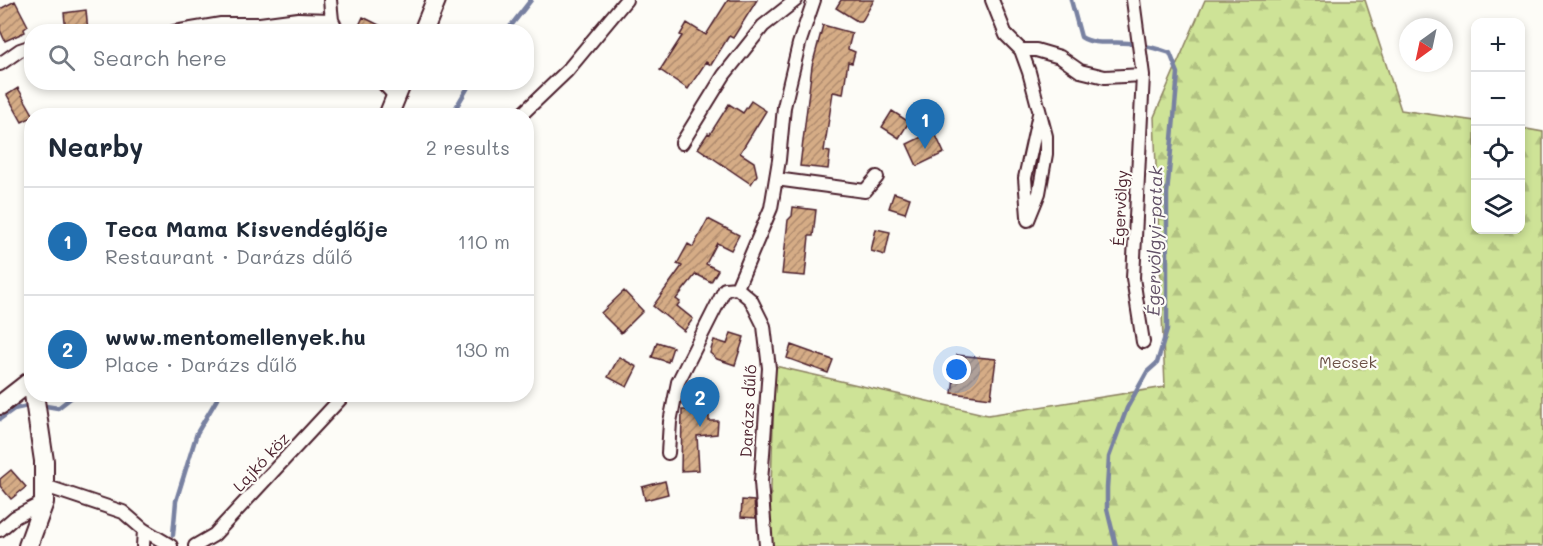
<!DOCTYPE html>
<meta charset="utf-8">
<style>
:root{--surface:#fff;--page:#f6f6f7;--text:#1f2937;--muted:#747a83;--line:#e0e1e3;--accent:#1f6fb2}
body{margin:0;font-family:Mali,sans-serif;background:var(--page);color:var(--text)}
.controls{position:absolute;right:18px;top:18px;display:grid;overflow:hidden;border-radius:12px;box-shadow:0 3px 9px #0003}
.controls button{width:54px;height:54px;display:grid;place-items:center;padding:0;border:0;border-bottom:2px solid var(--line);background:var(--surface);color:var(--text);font:30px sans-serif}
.compass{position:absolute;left:1399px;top:18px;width:54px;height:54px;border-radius:50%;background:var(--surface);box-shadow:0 3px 9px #0003;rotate:213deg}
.you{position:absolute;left:957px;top:370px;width:21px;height:21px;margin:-15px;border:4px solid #fff;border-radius:50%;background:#1a73e8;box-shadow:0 0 0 9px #1a73e833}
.badge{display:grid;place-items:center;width:39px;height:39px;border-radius:50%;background:var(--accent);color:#fff;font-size:20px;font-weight:700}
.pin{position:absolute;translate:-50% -50px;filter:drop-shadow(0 2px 3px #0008)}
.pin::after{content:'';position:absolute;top:32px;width:21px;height:18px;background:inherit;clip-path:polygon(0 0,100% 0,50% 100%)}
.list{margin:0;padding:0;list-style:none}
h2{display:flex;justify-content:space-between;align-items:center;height:78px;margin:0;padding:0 24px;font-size:26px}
h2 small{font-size:20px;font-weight:400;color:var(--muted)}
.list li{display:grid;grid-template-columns:39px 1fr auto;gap:18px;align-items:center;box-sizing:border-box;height:108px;padding:0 24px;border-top:2px solid var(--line)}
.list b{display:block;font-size:22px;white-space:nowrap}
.list p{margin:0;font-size:20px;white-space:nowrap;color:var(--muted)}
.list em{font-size:20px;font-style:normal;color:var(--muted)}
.icon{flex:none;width:33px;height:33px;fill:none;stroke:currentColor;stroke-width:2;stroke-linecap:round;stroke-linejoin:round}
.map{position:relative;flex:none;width:1543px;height:546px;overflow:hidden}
.search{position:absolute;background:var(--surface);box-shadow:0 3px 9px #0003;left:24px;top:24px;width:510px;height:66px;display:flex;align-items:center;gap:15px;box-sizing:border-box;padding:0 21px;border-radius:24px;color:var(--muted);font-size:22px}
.panel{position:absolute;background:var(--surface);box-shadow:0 3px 9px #0003;left:24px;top:108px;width:510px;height:294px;border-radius:24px}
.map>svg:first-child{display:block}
</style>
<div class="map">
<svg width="1543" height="546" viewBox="0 0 1543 546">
<defs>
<pattern id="forest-firs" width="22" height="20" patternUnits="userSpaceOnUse" patternTransform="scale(1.5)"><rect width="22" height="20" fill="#cee397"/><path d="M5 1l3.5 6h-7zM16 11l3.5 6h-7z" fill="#b2c282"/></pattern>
<pattern id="building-hatch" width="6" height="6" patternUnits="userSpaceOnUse" patternTransform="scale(1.5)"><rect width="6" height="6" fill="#d5ac86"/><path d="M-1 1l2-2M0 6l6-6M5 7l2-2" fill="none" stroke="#af8b6e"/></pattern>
</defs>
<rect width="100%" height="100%" fill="#fdfcf7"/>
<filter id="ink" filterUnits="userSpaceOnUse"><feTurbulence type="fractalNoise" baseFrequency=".0167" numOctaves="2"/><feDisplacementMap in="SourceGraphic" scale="12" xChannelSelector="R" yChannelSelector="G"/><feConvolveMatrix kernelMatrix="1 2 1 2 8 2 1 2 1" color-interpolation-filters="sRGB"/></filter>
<g filter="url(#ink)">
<!-- forest -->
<path fill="url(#forest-firs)" stroke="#8c8161" stroke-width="1.5" d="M1205,0H1365L1401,110L1475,121L1476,230H1520L1521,128L1543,132V546H769L775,366L988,415L1165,387L1154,117Z"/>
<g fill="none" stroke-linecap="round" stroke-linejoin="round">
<!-- stream -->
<path stroke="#7881a1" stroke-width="4.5" d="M1071,0L1081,37C1095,46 1112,41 1128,43C1143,45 1156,48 1170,53L1178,73L1167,194V330L1157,363L1147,372L1127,408L1109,457L1107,488V509L1116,546
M506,32L531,0
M451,116L471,82
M40,405L58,408L76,394
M0,419L14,409L32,405
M173,535L176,501L197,433L220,394"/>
</g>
<!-- building -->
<path fill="url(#building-hatch)" stroke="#4a1f2b" stroke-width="1.5" d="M728,0H757L733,38L729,36L711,65L706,62L688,89L660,70L682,36L680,35L687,23L706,35Z
M841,0H874L862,21H857L836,8Z
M15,1L28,26L24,29L25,32L5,41L0,30V9Z
M86,10L88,32H66L64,13Z
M363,17L393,32H356Z
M823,25L852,33L848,49L855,52L852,63L848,62L843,94L833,92L824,151L830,152L828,169L800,166L812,66Z
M18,88L34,116L22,122L7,95Z
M751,101L766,111L740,153L754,162L757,175L751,184L698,148L708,133L710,134L729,104L743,113Z
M892,111L909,122L899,138L882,127Z
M934,131L944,153L917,166L907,144Z
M894,193L910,198L905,213L889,208Z
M793,207L816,210L813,236H809L805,276L782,274L788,220L792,216Z
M708,219L739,235L731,250L717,243L706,264L718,270L711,282L696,274L676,299L680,302L677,306L693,319L684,331L653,306L682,266L677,264L688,244L693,247Z
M876,229L890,232L885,255L871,251Z
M624,291L643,311L621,333L601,313Z
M731,333L744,337L735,365L717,359L710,353L714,340L727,344Z
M657,342L673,347L668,362L652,357Z
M791,345L833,360L828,373L787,358Z
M957,355L996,359L991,398L952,393Z
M619,357L637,367L627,387L608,377Z
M689,407H701V415H709V421H718L717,434L697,436L699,470L681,471L682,410H689Z
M11,470L26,487L11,499L0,486V479Z
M665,481L668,494L645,500L642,487Z
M742,500L754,501L756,518L741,517Z"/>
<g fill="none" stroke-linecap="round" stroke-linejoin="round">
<!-- street casing -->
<g stroke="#4a1f2b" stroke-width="16">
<path id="street" d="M330,0L332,20L338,32
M992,0L1006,35L1021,50L1029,72L1046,136V154L1039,193L1028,220
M1133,0L1143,75L1133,278L1143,342
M174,32L221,24H260L298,19L332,20
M1021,50H1036L1060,57L1080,71L1105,77L1143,75
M0,64L20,50L32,46
M382,82L396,97
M520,116L567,71L626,0
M682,143L724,75L763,26L796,0
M776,179L865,191L877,177
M1028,216L1025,178L1039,114
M737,288L771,208L779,160L784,107L799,44L814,0
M668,453L670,422L678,382L725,289L737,288L751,300L764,326L769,368L761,482L766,546
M45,486L123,512L144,530L171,546
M0,530L15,517L44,502
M143,546L144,530
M195,546L214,535L345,394"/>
</g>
<!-- secondary casing -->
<g stroke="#4a1f2b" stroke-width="22">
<path id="secondary" d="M423,32L436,0
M388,116L402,82
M0,405L32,380
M28,546L44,502V461L34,394"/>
</g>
<!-- street -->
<use href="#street" stroke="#fdfcf7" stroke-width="12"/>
<!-- secondary -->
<use href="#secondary" stroke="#fdfcf7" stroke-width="18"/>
</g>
</g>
<g text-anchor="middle" stroke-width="4.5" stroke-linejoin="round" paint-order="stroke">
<!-- street labels -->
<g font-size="16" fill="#4a1f2b" stroke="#fdfcf7">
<text transform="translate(1120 208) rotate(-87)" y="6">Égervölgy</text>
<text transform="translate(748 411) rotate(-87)" y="6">Darázs dűlő</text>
<text transform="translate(261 462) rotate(-47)" y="6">Lajkó köz</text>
</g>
<!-- park labels -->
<g font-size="16" fill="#6b5046" stroke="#fdfcf7">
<text x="1348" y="368">Mecsek</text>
</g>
<!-- water labels -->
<g font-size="18" font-style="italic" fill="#615066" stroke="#fdfcf7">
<text transform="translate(1155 241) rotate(-89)" y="6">Égervölgyi-patak</text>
</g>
</g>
</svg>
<div class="controls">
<button>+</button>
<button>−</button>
<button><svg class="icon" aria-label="locate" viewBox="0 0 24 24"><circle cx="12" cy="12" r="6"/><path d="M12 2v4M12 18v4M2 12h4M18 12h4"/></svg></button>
<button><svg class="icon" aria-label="layers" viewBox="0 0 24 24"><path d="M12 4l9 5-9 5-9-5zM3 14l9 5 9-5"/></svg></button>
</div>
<svg class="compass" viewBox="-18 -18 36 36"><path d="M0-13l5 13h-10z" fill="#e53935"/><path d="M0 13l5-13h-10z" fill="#747a83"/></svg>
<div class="you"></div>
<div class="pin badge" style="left:925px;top:149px">1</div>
<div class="pin badge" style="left:700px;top:427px">2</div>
<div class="search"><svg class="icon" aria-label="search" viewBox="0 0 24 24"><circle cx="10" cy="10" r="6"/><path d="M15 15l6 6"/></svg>Search here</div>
<section class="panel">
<h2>Nearby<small>2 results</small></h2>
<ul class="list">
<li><span class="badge">1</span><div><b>Teca Mama Kisvendéglője</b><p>Restaurant · Darázs dűlő</p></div><em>110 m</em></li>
<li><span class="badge">2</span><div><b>www.mentomellenyek.hu</b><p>Place · Darázs dűlő</p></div><em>130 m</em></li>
</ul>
</section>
</div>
